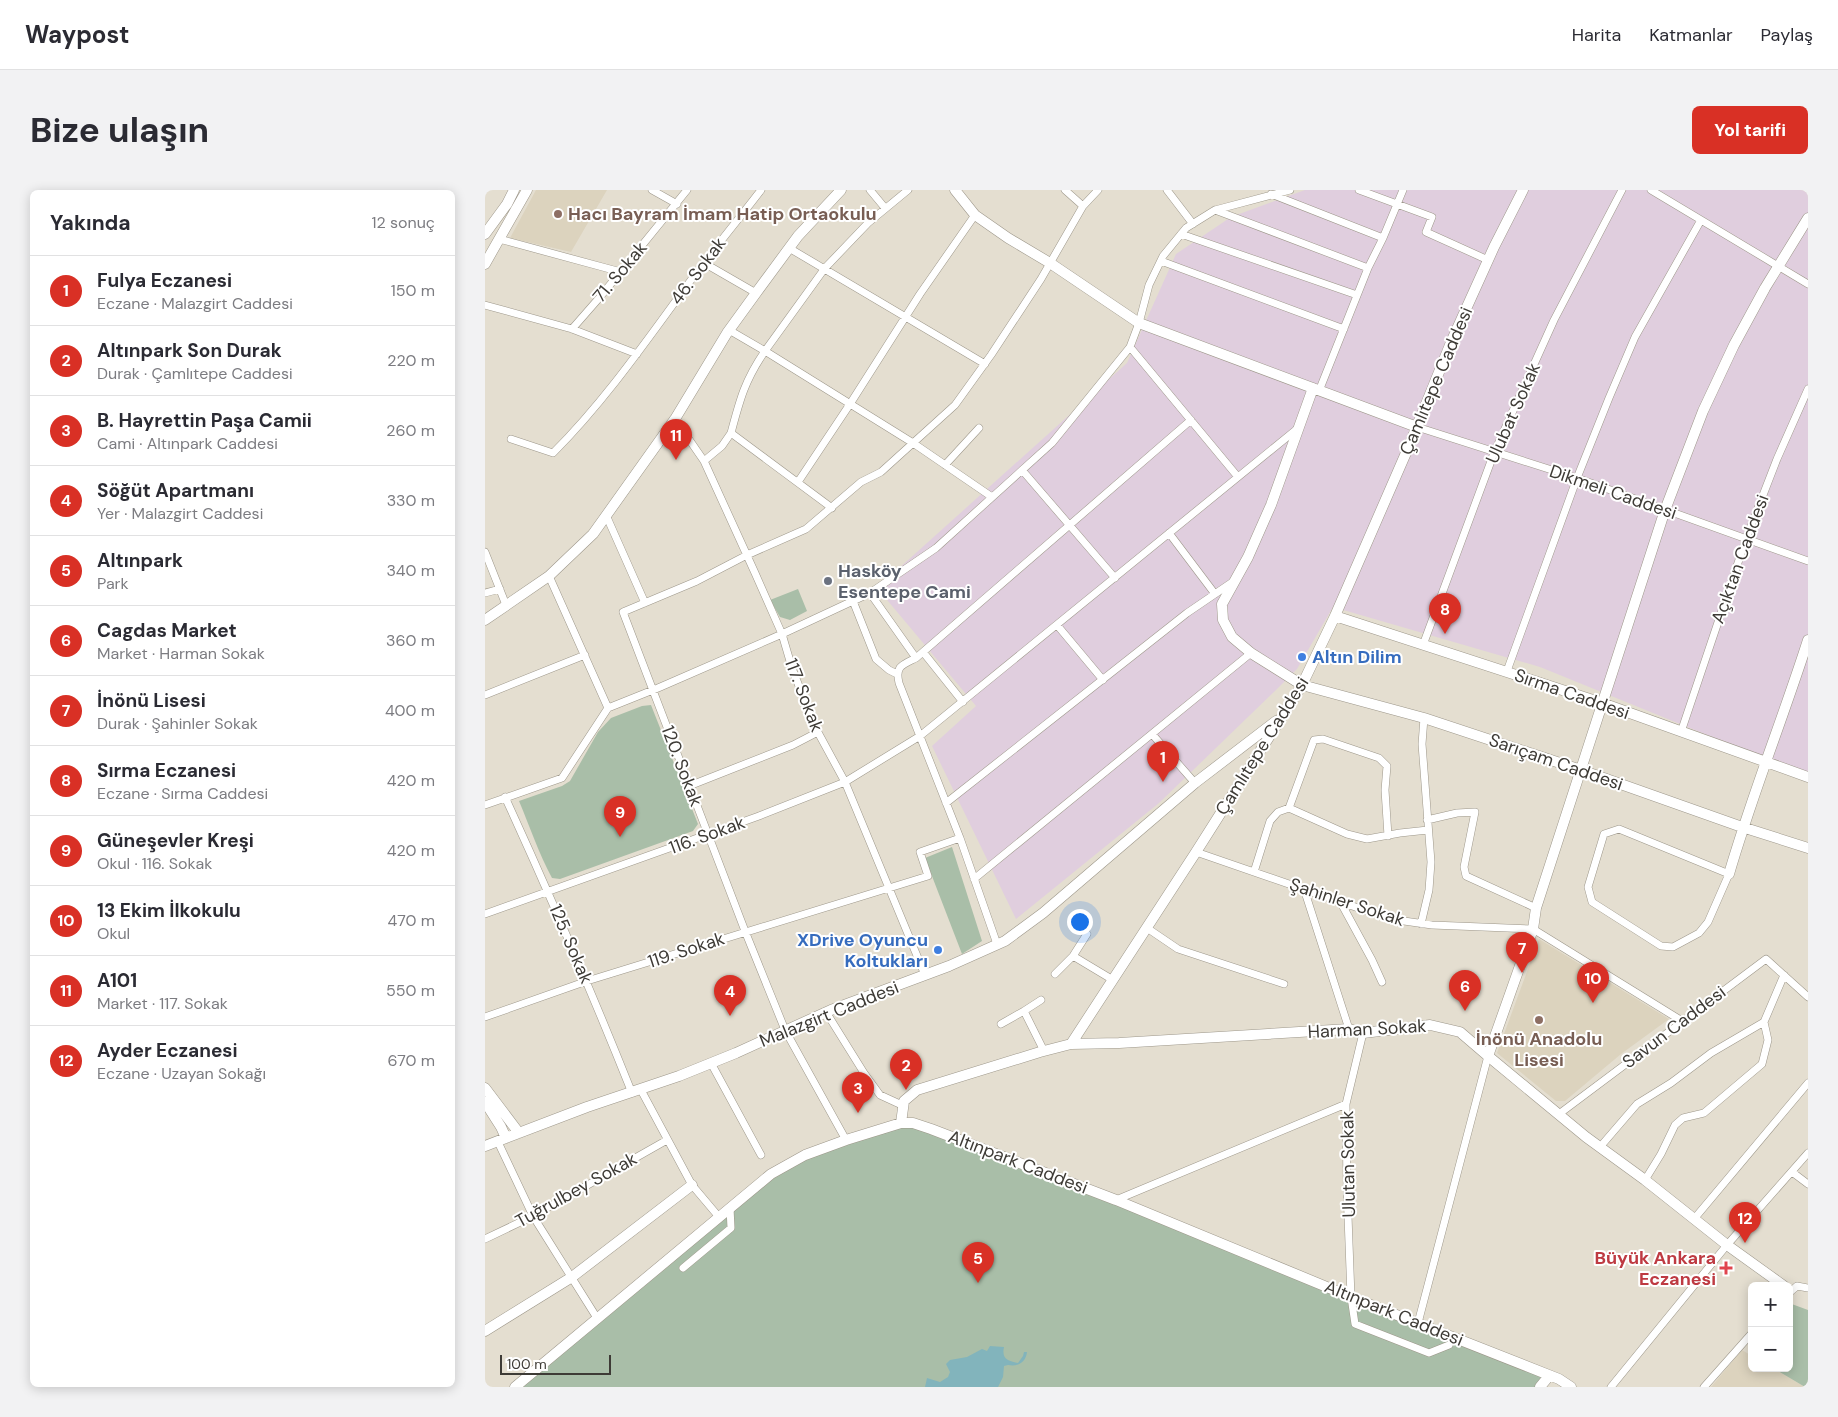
<!DOCTYPE html>
<html lang="tr">
<meta charset="utf-8">
<style>
:root{--surface:#fff;--page:#f2f2f3;--text:#2b2b33;--muted:#7c7c81;--line:#e1e1e2;--accent:#d93025}
body{margin:0;font-family:"DM Sans",sans-serif;background:var(--page);color:var(--text)}
.controls{position:absolute;right:15px;bottom:15px;display:grid;overflow:hidden;border-radius:8px;box-shadow:0 2px 12px #0003}
.controls button{width:45px;height:45px;display:grid;place-items:center;padding:0;border:0;border-bottom:1px solid var(--line);background:var(--surface);color:var(--text);font:25px sans-serif}
.scale{position:absolute;left:15px;bottom:12px;width:111px;box-sizing:border-box;padding-left:5px;border:2px solid #3e3b36;border-top:0;font-size:14px;line-height:18px;white-space:nowrap;color:#3e3b36;-webkit-text-stroke:4px #fff;paint-order:stroke}
.you{position:absolute;left:594px;top:731px;width:18px;height:18px;margin:-12px;border:4px solid #fff;border-radius:50%;background:#1a73e8;box-shadow:0 0 0 8px #1a73e833}
.badge{display:grid;place-items:center;width:32px;height:32px;border-radius:50%;background:var(--accent);color:#fff;font-size:16px;font-weight:700}
.pin{position:absolute;translate:-50% -41px;filter:drop-shadow(0 1px 2px #0008)}
.pin::after{content:'';position:absolute;top:26px;width:18px;height:15px;background:inherit;clip-path:polygon(0 0,100% 0,50% 100%)}
.list{margin:0;padding:0;list-style:none}
h2{display:flex;justify-content:space-between;align-items:center;height:65px;margin:0;padding:0 20px;font-size:21px}
h2 small{font-size:16px;font-weight:400;color:var(--muted)}
.list li{display:grid;grid-template-columns:32px 1fr auto;gap:15px;align-items:center;box-sizing:border-box;height:70px;padding:0 20px;border-top:1px solid var(--line)}
.list b{display:block;font-size:19px;white-space:nowrap}
.list p{margin:0;font-size:16px;white-space:nowrap;color:var(--muted)}
.list em{font-size:16px;font-style:normal;color:var(--muted)}
.map{position:relative;flex:none;width:1323px;height:1197px;overflow:hidden;border-radius:8px}
header{display:flex;align-items:center;gap:30px;box-sizing:border-box;height:70px;padding:0 25px;background:var(--surface);border-bottom:1px solid var(--line)}
header strong{font-size:24px}
nav{display:flex;gap:28px;margin-inline-start:auto;font-size:18px}
.intro{display:flex;align-items:center;justify-content:space-between;box-sizing:border-box;height:120px;padding:0 30px}
h1{margin:0;font-size:35px}
.button{padding:12px 22px;border-radius:8px;background:var(--accent);color:#fff;font-size:18px;font-weight:700}
main{display:flex;gap:30px;padding:0 30px}
aside{flex:1;background:var(--surface);border-radius:8px;box-shadow:0 2px 12px #0003}
.map>svg:first-child{display:block}
</style>
<header>
<strong>Waypost</strong>
<nav><a>Harita</a><a>Katmanlar</a><a>Paylaş</a></nav>
</header>
<div class="intro"><h1>Bize ulaşın</h1><a class="button">Yol tarifi</a></div>
<main>
<aside>
<h2>Yakında<small>12 sonuç</small></h2>
<ul class="list">
<li><span class="badge">1</span><div><b>Fulya Eczanesi</b><p>Eczane · Malazgirt Caddesi</p></div><em>150 m</em></li>
<li><span class="badge">2</span><div><b>Altınpark Son Durak</b><p>Durak · Çamlıtepe Caddesi</p></div><em>220 m</em></li>
<li><span class="badge">3</span><div><b>B. Hayrettin Paşa Camii</b><p>Cami · Altınpark Caddesi</p></div><em>260 m</em></li>
<li><span class="badge">4</span><div><b>Söğüt Apartmanı</b><p>Yer · Malazgirt Caddesi</p></div><em>330 m</em></li>
<li><span class="badge">5</span><div><b>Altınpark</b><p>Park</p></div><em>340 m</em></li>
<li><span class="badge">6</span><div><b>Cagdas Market</b><p>Market · Harman Sokak</p></div><em>360 m</em></li>
<li><span class="badge">7</span><div><b>İnönü Lisesi</b><p>Durak · Şahinler Sokak</p></div><em>400 m</em></li>
<li><span class="badge">8</span><div><b>Sırma Eczanesi</b><p>Eczane · Sırma Caddesi</p></div><em>420 m</em></li>
<li><span class="badge">9</span><div><b>Güneşevler Kreşi</b><p>Okul · 116. Sokak</p></div><em>420 m</em></li>
<li><span class="badge">10</span><div><b>13 Ekim İlkokulu</b><p>Okul</p></div><em>470 m</em></li>
<li><span class="badge">11</span><div><b>A101</b><p>Market · 117. Sokak</p></div><em>550 m</em></li>
<li><span class="badge">12</span><div><b>Ayder Eczanesi</b><p>Eczane · Uzayan Sokağı</p></div><em>670 m</em></li>
</ul>
</aside>
<div class="map">
<svg width="1323" height="1197" viewBox="0 0 1323 1197">
<rect width="100%" height="100%" fill="#e4ded0"/>
<!-- commercial -->
<path fill="#e0cede" d="M820,0H1323V586L1055,477L848,417L812,479L791,500L674,613L531,729L447,556L491,516L392,398L642,173L691,64L746,27Z"/>
<!-- built -->
<path fill="#dcd3be" d="M51,0H122L86,62L25,48Z
M1054,749L1184,829L1136,864L1080,911H1071L1012,863Z
M1257,1160L1267,1166V1178H1288L1320,1197H1226Z"/>
<!-- green -->
<path fill="#a9bea8" d="M313,399L322,421L305,430L295,427L285,410Z
M166,515L213,634L208,641L75,689L67,688C54,664 45,637 34,611L77,596L85,591L113,542L126,528L157,516Z
M467,657L497,751L477,764L440,668Z
M428,933L1064,1186L1055,1197H30L286,984L320,965Z
M1304,1113L1323,1120V1197H1320L1288,1178H1304Z"/>
<!-- water -->
<path fill="#82b4bc" d="M505,1156L519,1157C516,1170 525,1171 533,1173L538,1166L539,1162H542C541,1172 533,1177 523,1175L519,1176L518,1187L513,1197H440L442,1188L455,1192L463,1187L465,1182L461,1174L465,1170L482,1167L497,1159L502,1161Z"/>
<g fill="none" stroke-linecap="round" stroke-linejoin="round">
<!-- street casing -->
<g stroke="#9d978a" stroke-width="8">
<path id="street" d="M167,0L192,14
M385,0L400,18
M423,0L383,33L340,78L280,161L428,253L507,307
M580,0L598,16
M682,0L708,34
M874,0L947,27L941,42L1003,70
M1166,0L1323,94
M730,20L883,78L898,48L786,4
M696,44L872,105
M898,48L918,0
M14,49L136,82
M304,58L500,174
M676,71L859,139
M219,73L271,103
M0,115L87,139L152,164
M87,139L115,107L202,0
M244,140L280,161C260,190 255,209 246,243L347,318
M645,157L753,287
M834,201L883,78
M190,229L219,271L270,383L297,444L307,478L329,535L360,592L440,785
M932,237L1092,288L1323,371
M26,249L68,263C120,211 162,150 206,90C228,60 253,30 276,0
M219,271L237,256L246,243
M460,275L494,238
M537,280L630,388
M313,292L365,214L435,104L490,25
M121,325L160,413
M684,343L730,404
M0,362L21,415
M64,386L123,518
M0,403L15,399
M385,403L431,468
M368,411L391,469L404,480L412,484
M572,435L618,490
M938,455L1009,263L1069,130L1137,0
M438,462L478,512
M1022,481L1092,288L1124,208L1150,147L1216,30
M0,505L100,465
M1196,542L1261,349L1292,269L1323,199
M667,544L710,593
M204,596L308,555L333,542
M20,607C65,705 107,803 147,903
M461,613L702,423L749,391
M0,615L77,588L123,518L173,498L297,444L385,403L451,358L567,253L645,157L654,133L664,95L678,66L701,38L730,20L805,0
M804,618L829,550L838,549L894,568L902,576L900,600L903,646
M942,630L972,623L990,622L979,677L981,686L1051,718
M1134,639L1244,684L1223,732L1214,743L1188,757L1176,756L1107,712L1103,697L1119,644Z
M711,662L905,729L947,735L1048,739L1197,831
M769,682L785,631L793,622L804,618L862,644L882,649L915,643L943,640
M489,689L766,463
M819,699L864,839
M856,713L887,770L897,792
M0,724L274,626L360,592L435,546L812,239
M936,734L944,700L946,672L937,554L939,528
M662,738L693,759L799,794
M512,754L475,648L414,493C410,476 417,475 431,468L706,230
M588,766L628,790
M570,784L588,766L602,744
M539,821L556,810
M341,822L379,883L395,905L419,916
M0,827L102,791L443,686L435,662L475,648
M516,834L539,821L559,861
M878,843L861,914L862,999L866,1107L870,1134L944,1163L964,1155
M226,873L276,965
M156,900L207,995L234,1027
M1074,924L1281,769L1323,807
M361,950L300,840L260,741L138,422L212,391L262,365L321,339L376,292L396,282L470,215L506,165L533,124L556,89L598,16L613,0
M13,952L48,1026L112,1128
M1115,957L1152,914L1186,893L1226,863L1279,832L1299,785
M1307,982L1323,994
M1160,990L1176,964L1190,935L1198,928L1219,923L1277,874L1283,850L1279,832
M631,1010L861,914
M1209,1029L1323,893
M0,1049L48,1026L182,950
M198,1078L246,1038L245,1018
M1304,1103L1312,1096L1323,1098
M933,1133L1003,866
M1126,1197L1242,1055L1323,963
M1219,1197L1267,1143"/>
</g>
<!-- secondary casing -->
<g stroke="#9d978a" stroke-width="11">
<path id="secondary" d="M470,0L490,25L523,48L565,73L654,133L932,237
M0,44L22,14L29,0
M0,74L42,0
M828,198L786,315L763,367L737,414L738,430L747,447L766,463L817,495L939,528L1096,580L1257,637L1323,658
M850,426L1117,513L1323,587
M0,430L64,386L108,344L190,229L242,143L271,103L313,46L356,0
M1244,684C1267,605 1298,528 1323,450
M586,854L634,853L864,839L878,843L945,835L975,842L1003,866L1101,947L1160,990L1242,1055L1299,1096
M1003,866L1048,739L1051,718L1180,320L1218,221L1249,155L1280,98L1323,28
M0,898L34,943
M0,912L16,937L21,948
M416,933L419,911L432,900L555,862L586,854L711,662L817,495L850,426L924,256L967,150L1009,57L1038,0
M0,956L102,917L194,886L251,863L346,820L464,776L520,751L558,723L710,593L791,531
M0,1141L87,1087L207,995
M30,1197L286,984L320,965L361,950L416,933H428L446,939L631,1010L866,1107L1074,1189L1086,1197
M1055,1197L1064,1186"/>
</g>
<!-- street -->
<use href="#street" stroke="#fff" stroke-width="7"/>
<!-- secondary -->
<use href="#secondary" stroke="#fff" stroke-width="10"/>
</g>
<!-- markers -->
<g fill="#8d6e63" stroke="#fff" stroke-width="2">
<circle cx="73" cy="24" r="5"/>
<circle cx="1054" cy="830" r="5"/>
</g>
<circle fill="#6b7280" stroke="#fff" stroke-width="2" cx="343" cy="391" r="5"/>
<g fill="#3f7fe0" stroke="#fff" stroke-width="2">
<circle cx="817" cy="467" r="5"/>
<circle cx="453" cy="760" r="5"/>
</g>
<path fill="#e0444e" stroke="#fff" stroke-width="2" d="M1238.5 1070.5h5v5h5v5h-5v5h-5v-5h-5v-5h5z"/>
<g text-anchor="middle" stroke-width="4" stroke-linejoin="round" paint-order="stroke">
<!-- education labels -->
<g font-size="18" font-weight="bold" fill="#785e54" stroke="#fff" text-anchor="start">
<text x="83" y="30">Hacı Bayram İmam Hatip Ortaokulu</text>
<text x="1054" y="855" text-anchor="middle">İnönü Anadolu<tspan x="1054" dy="21">Lisesi</tspan></text>
</g>
<!-- street labels -->
<g font-size="18" fill="#3e3b36" stroke="#fff">
<text transform="translate(213 81) rotate(-53)" y="6">46. Sokak</text>
<text transform="translate(135 82) rotate(-50)" y="6">71. Sokak</text>
<text transform="translate(951 191) rotate(-67)" y="6">Çamlıtepe Caddesi</text>
<text transform="translate(1028 223) rotate(-66)" y="6">Ulubat Sokak</text>
<text transform="translate(1128 302) rotate(19)" y="6">Dikmeli Caddesi</text>
<text transform="translate(1255 369) rotate(-70)" y="6">Açıktan Caddesi</text>
<text transform="translate(1087 504) rotate(19)" y="6">Sırma Caddesi</text>
<text transform="translate(319 505) rotate(69)" y="6">117. Sokak</text>
<text transform="translate(777 556) rotate(-58)" y="6">Çamlıtepe Caddesi</text>
<text transform="translate(1071 572) rotate(19)" y="6">Sarıçam Caddesi</text>
<text transform="translate(197 576) rotate(69)" y="6">120. Sokak</text>
<text transform="translate(222 645) rotate(-20)" y="6">116. Sokak</text>
<text transform="translate(862 712) rotate(18)" y="6">Şahinler Sokak</text>
<text transform="translate(86 754) rotate(67)" y="6">125. Sokak</text>
<text transform="translate(201 760) rotate(-18)" y="6">119. Sokak</text>
<text transform="translate(344 824) rotate(-22)" y="6">Malazgirt Caddesi</text>
<text transform="translate(1189 837) rotate(-37)" y="6">Savun Caddesi</text>
<text transform="translate(882 839) rotate(-3)" y="6">Harman Sokak</text>
<text transform="translate(533 972) rotate(21)" y="6">Altınpark Caddesi</text>
<text transform="translate(863 974) rotate(-91)" y="6">Ulutan Sokak</text>
<text transform="translate(91 1000) rotate(-29)" y="6">Tuğrulbey Sokak</text>
<text transform="translate(909 1123) rotate(22)" y="6">Altınpark Caddesi</text>
</g>
<!-- worship labels -->
<g font-size="18" font-weight="bold" fill="#5b616d" stroke="#fff" text-anchor="start">
<text x="353" y="387">Hasköy<tspan x="353" dy="21">Esentepe Cami</tspan></text>
</g>
<!-- shop labels -->
<g font-size="18" font-weight="bold" fill="#366cbe" stroke="#fff" text-anchor="start">
<text x="827" y="473">Altın Dilim</text>
<text x="443" y="756" text-anchor="end">XDrive Oyuncu<tspan x="443" dy="21">Koltukları</tspan></text>
</g>
<!-- health labels -->
<g font-size="18" font-weight="bold" fill="#be3a42" stroke="#fff" text-anchor="end">
<text x="1231" y="1074">Büyük Ankara<tspan x="1231" dy="21">Eczanesi</tspan></text>
</g>
</g>
</svg>
<div class="controls">
<button>+</button>
<button>−</button>
</div>
<div class="scale">100 m</div>
<div class="you"></div>
<div class="pin badge" style="left:678px;top:592px">1</div>
<div class="pin badge" style="left:421px;top:900px">2</div>
<div class="pin badge" style="left:373px;top:923px">3</div>
<div class="pin badge" style="left:245px;top:826px">4</div>
<div class="pin badge" style="left:493px;top:1093px">5</div>
<div class="pin badge" style="left:980px;top:821px">6</div>
<div class="pin badge" style="left:1037px;top:783px">7</div>
<div class="pin badge" style="left:960px;top:444px">8</div>
<div class="pin badge" style="left:135px;top:647px">9</div>
<div class="pin badge" style="left:1108px;top:813px">10</div>
<div class="pin badge" style="left:191px;top:270px">11</div>
<div class="pin badge" style="left:1260px;top:1053px">12</div>
</div>
</main>
